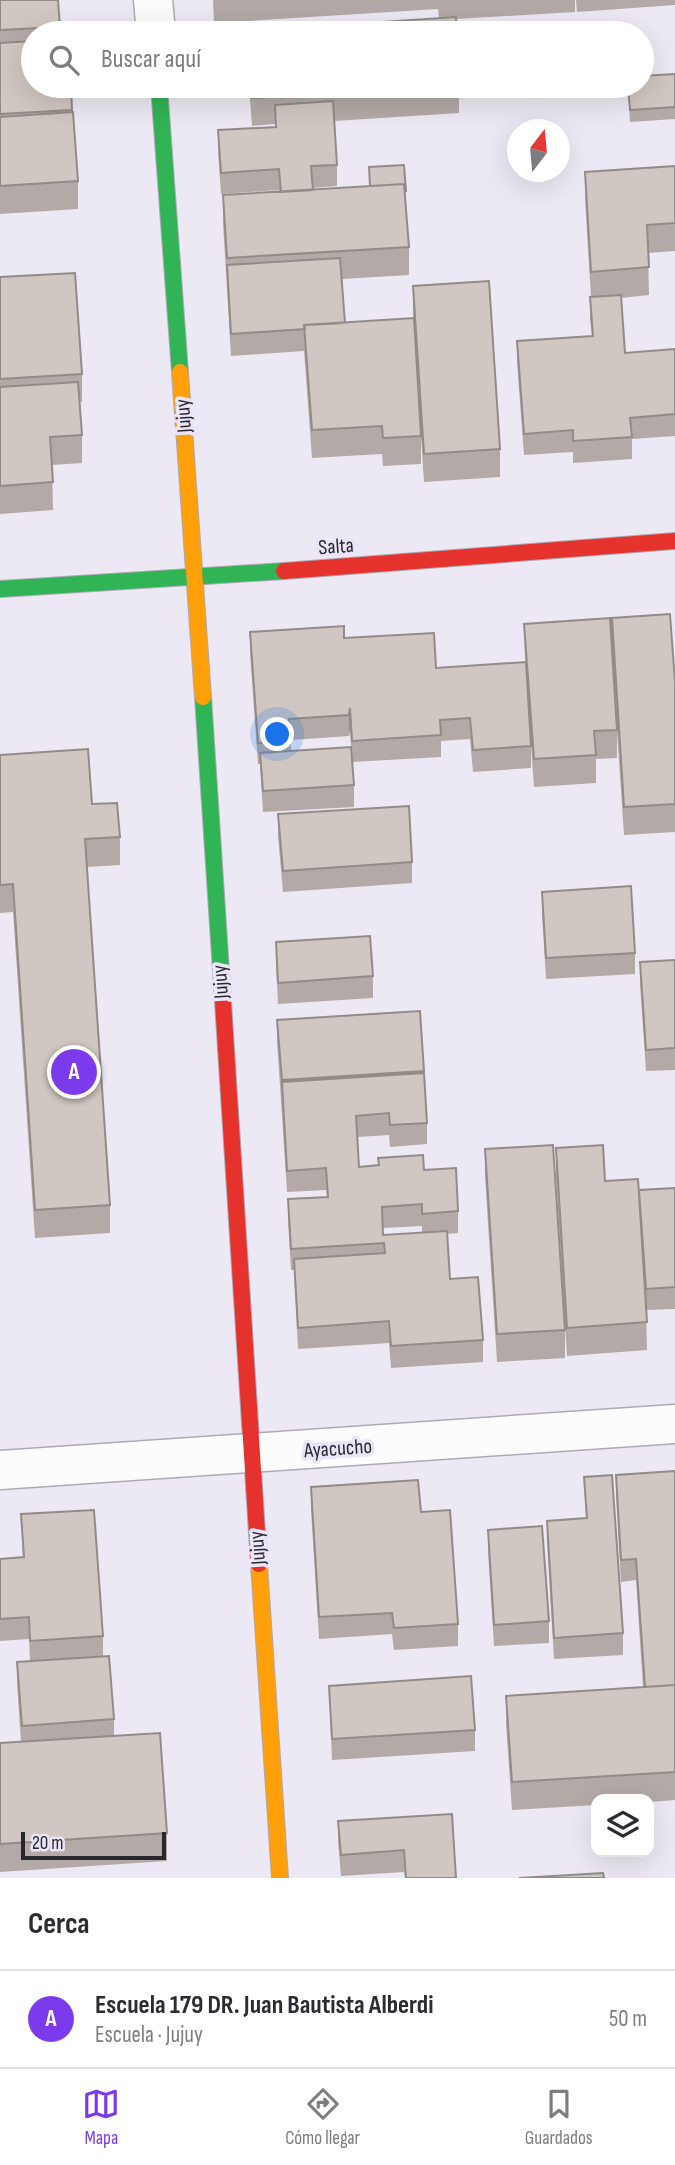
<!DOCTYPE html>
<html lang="es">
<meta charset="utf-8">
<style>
:root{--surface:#fff;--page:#f7f7f7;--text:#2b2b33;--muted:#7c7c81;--line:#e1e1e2;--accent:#7c3aed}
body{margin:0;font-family:"Sofia Sans Condensed",sans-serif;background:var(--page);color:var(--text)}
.controls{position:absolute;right:21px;bottom:21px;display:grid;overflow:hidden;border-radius:14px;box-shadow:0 7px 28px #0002}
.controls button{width:63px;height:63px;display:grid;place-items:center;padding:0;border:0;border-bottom:2px solid var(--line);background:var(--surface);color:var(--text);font:35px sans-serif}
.compass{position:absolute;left:507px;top:119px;width:63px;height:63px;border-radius:50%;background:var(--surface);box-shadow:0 7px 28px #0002;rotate:16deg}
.scale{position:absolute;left:21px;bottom:18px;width:145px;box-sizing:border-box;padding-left:7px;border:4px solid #29272e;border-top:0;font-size:19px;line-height:24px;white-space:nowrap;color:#29272e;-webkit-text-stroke:5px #eae5f8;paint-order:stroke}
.you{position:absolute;left:278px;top:735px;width:24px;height:24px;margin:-18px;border:5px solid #fff;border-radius:50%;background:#1a73e8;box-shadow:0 0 0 10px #1a73e833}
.badge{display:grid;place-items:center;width:46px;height:46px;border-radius:50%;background:var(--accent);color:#fff;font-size:23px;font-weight:700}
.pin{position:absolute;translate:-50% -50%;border:4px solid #fff;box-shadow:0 2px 7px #0006}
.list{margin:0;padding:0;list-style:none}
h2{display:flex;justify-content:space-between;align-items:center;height:91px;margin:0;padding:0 28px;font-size:30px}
h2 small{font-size:23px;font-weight:400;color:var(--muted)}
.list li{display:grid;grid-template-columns:46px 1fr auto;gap:21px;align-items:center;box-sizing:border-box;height:98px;padding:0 28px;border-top:2px solid var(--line)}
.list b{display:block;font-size:26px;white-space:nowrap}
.list p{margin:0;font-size:23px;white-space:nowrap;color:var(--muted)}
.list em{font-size:23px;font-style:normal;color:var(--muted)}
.icon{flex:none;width:38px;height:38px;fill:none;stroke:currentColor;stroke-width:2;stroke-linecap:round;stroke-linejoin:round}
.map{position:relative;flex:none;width:675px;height:1878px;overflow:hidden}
.search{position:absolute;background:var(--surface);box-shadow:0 7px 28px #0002;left:21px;right:21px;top:21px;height:77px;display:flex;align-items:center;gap:18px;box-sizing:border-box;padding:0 24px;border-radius:38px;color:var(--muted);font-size:26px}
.sheet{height:189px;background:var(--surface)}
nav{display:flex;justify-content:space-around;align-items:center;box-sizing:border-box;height:98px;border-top:2px solid var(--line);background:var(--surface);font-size:19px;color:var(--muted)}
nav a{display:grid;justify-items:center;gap:4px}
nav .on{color:var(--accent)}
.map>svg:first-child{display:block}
</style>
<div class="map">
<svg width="675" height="1878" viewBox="0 0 675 1878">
<rect width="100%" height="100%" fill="#ece9f4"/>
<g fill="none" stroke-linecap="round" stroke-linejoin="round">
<!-- street casing -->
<g stroke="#adaab3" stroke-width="41">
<path id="street" d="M153,0L156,33
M0,1470L675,1424"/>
</g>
<!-- fast casing -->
<g stroke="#adaab3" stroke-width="18">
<path id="fast" d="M159,86L180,372
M0,589L284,571
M203,697L221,971"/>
</g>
<!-- slow casing -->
<g stroke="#adaab3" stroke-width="18">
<path id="slow" d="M180,372L203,697
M259,1564L280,1878"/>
</g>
<!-- jam casing -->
<g stroke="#adaab3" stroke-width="18">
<path id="jam" d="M284,571L675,541
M221,971L259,1564"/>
</g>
<!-- street -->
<use href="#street" stroke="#fcfcfd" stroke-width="38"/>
<!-- fast -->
<use href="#fast" stroke="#30b455" stroke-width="16"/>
<!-- slow -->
<use href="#slow" stroke="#ff9f0a" stroke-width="16"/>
<!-- jam -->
<use href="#jam" stroke="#e5322d" stroke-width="16"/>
</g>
<!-- wall -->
<path fill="#b3aaa7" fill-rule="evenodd" d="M0,0L60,27V33H33V86H71L78,181V209L0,214Z
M213,0H575V12L456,19L439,18L438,9L214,23Z
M576,0H675V5L577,12Z
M675,74V119L630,122L628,86Z
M249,86H459V113L334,121L337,165V186L312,188L313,190L369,186V167L406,191L405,203L409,247V275L342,279L345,323L413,318V286L500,449V477L424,482L421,437V464L383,466L382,454L312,458L304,351L231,356L223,223V195L279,192V190L221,194L218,152V130L275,127V124L252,126Z
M675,166V251L648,253L649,295L621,298L625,353L675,349V436L632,439V459L573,463V452L524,455L517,363V341L592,336L590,319L591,297L585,200V172Z
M0,277L82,374V402H80L82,435V463L52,465L53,510L0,514Z
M612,618L675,682V832L624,835L613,673L617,730V758L596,759V783L534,787L531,747V768L473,772L470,739L441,741V757L352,762L350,729L349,736L291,740V751L354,785V807L263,812L260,764H258L250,653V632L344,638L436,668L525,662L524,624L612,644Z
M0,755L92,804L120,837V865L87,867L110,1205V1233L35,1238L13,912L0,913Z
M278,814L412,862V883L283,892L278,836Z
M542,892L635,953V974L546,979L542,913Z
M276,942L373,976V998L278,1004L276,963Z
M675,960V1070L646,1071L640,984V962Z
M420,1011L427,1123V1144L390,1147L389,1135L358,1137L359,1167L424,1170L458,1211V1233L447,1234L450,1279L483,1340V1362L391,1368L389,1343L298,1349L294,1270H291L288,1221V1199L327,1197L326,1190L287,1192L277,1041V1020ZM422,1226V1232L383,1235V1228Z
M556,1148L639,1205L675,1188V1309L646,1310L647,1350L567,1356L556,1176Z
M485,1149L565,1330V1358L497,1362L485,1177Z
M675,1471V1800L649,1802V1799H596V1805L512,1810L506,1724V1696L643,1687L636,1580L621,1582L616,1496V1475Z
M584,1477L623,1633V1655L554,1659L547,1542V1521L586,1518Z
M311,1487L421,1512L458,1624V1646L394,1650L392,1634L319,1639L311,1509Z
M21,1514L103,1636V1656L114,1719V1736L167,1833V1861L0,1872V1743L21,1742L17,1683V1662L30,1661L29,1639L0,1641V1559L23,1557Z
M488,1530L549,1621V1643L494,1646L488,1551Z
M329,1686L475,1730V1751L332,1760Z
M452,1814L456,1878H405L404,1872L341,1876L338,1842V1821Z"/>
<!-- shaded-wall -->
<path fill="#928b88" d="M350,708V729L349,736V715Z"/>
<!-- building -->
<path fill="#d0c6c2" stroke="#928b88" stroke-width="2" d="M0,0H58L60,27L0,30Z
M456,17L457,33H247V31Z
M33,41V86H71L72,110L0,114V43Z
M675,74V107L630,110L628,86H642V76Z
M251,86H446L252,98Z
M333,101L337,165L311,166L313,190L281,192L279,169L221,173L218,130L276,127L275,105Z
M73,112L78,181L0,186V117Z
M404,165L406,191H405L404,184L370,186L369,167Z
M675,166V223L647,225L649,267L591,272L585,172Z
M404,184L409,247L227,258L223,195Z
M340,258L345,323L304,325L305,329L231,334L227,265Z
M75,273L82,374L0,379V277Z
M489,281L500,449L424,454L413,286Z
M621,295L625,353L675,349V414L630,418L632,437L573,441V430L524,434L517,341L593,336L590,297Z
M414,318L421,436L383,438L382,426L312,430L304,325Z
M78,382L82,435L50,437L53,482L0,486V387Z
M670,614L675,682V804L624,807L612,618Z
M610,618L617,730L594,731L596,755L534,759L524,624Z
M344,626V638L434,633L436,668L526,662L531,746L473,750L470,718L440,720L441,735L352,741L350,708L349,715L289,719L291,741L258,743L250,632Z
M351,747L354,785L263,791L260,753Z
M88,749L92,804L117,803L120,837L85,839L110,1205L35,1210L13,884L0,885V755Z
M409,806L412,862L283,871L278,814Z
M631,886L635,953L546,958L542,892Z
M370,936L373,976L278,983L276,942Z
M675,960V1048L646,1050L640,962Z
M420,1011L424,1071L282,1080L277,1020Z
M424,1073L427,1123L390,1125L389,1113L356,1116L359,1167L379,1165L378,1158L423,1155L424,1170L456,1168L458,1211L422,1214V1204L382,1207L383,1235L447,1231L450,1279L478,1277L483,1340L391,1346L389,1321L298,1328L294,1259L385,1253L384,1243L291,1249L288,1199L328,1197L326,1168L287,1171L282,1082Z
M553,1145L565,1330L497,1334L485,1149Z
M603,1145L605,1181L638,1179L647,1322L567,1328L556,1148Z
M675,1188V1287L646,1289L639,1190Z
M675,1471V1685L645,1687L636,1559L621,1560L616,1475Z
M612,1475L623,1633L554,1638L547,1521L587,1518L584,1477Z
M418,1480L421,1512L450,1510L458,1624L394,1628L392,1613L319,1617L311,1487Z
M94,1510L103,1636L30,1641L29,1617L0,1619V1559L24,1557L21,1514Z
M542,1526L549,1621L494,1625L488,1530Z
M109,1656L114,1719L22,1726L17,1662Z
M471,1676L475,1730L332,1739L329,1686Z
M675,1685V1772L512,1782L506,1696Z
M160,1733L167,1833L0,1844V1743Z
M452,1814L456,1878H406L404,1850L341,1855L338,1821Z
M603,1873L604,1878H519Z"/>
<g text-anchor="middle" stroke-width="7" stroke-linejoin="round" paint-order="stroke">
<!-- street labels -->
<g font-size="21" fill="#29272e" stroke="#eae5f8">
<text transform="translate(183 416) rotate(-94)" y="7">Jujuy</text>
<text transform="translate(336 546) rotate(-4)" y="7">Salta</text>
<text transform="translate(220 982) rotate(-94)" y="7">Jujuy</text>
<text transform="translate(338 1448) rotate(-4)" y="7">Ayacucho</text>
<text transform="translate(257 1548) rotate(-94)" y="7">Jujuy</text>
</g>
</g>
</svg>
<div class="controls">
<button><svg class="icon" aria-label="layers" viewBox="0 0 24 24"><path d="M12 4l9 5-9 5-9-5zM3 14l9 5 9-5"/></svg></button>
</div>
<svg class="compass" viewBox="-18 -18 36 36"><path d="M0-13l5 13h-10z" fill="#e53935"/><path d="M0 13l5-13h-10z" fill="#7c7c81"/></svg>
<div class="scale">20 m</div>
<div class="you"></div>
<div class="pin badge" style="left:74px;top:1072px">A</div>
<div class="search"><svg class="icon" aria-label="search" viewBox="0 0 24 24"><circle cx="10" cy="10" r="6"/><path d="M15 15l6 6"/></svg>Buscar aquí</div>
</div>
<section class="sheet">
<h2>Cerca<small></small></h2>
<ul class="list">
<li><span class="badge">A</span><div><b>Escuela 179 DR. Juan Bautista Alberdi</b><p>Escuela · Jujuy</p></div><em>50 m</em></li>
</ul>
</section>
<nav>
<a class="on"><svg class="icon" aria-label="map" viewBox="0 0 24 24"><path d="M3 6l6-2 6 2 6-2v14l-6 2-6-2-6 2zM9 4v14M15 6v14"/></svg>Mapa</a>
<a><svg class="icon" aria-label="directions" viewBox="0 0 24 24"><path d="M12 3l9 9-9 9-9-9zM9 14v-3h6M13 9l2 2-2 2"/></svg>Cómo llegar</a>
<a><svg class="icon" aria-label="saved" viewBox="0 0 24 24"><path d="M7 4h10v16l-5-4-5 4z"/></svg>Guardados</a>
</nav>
